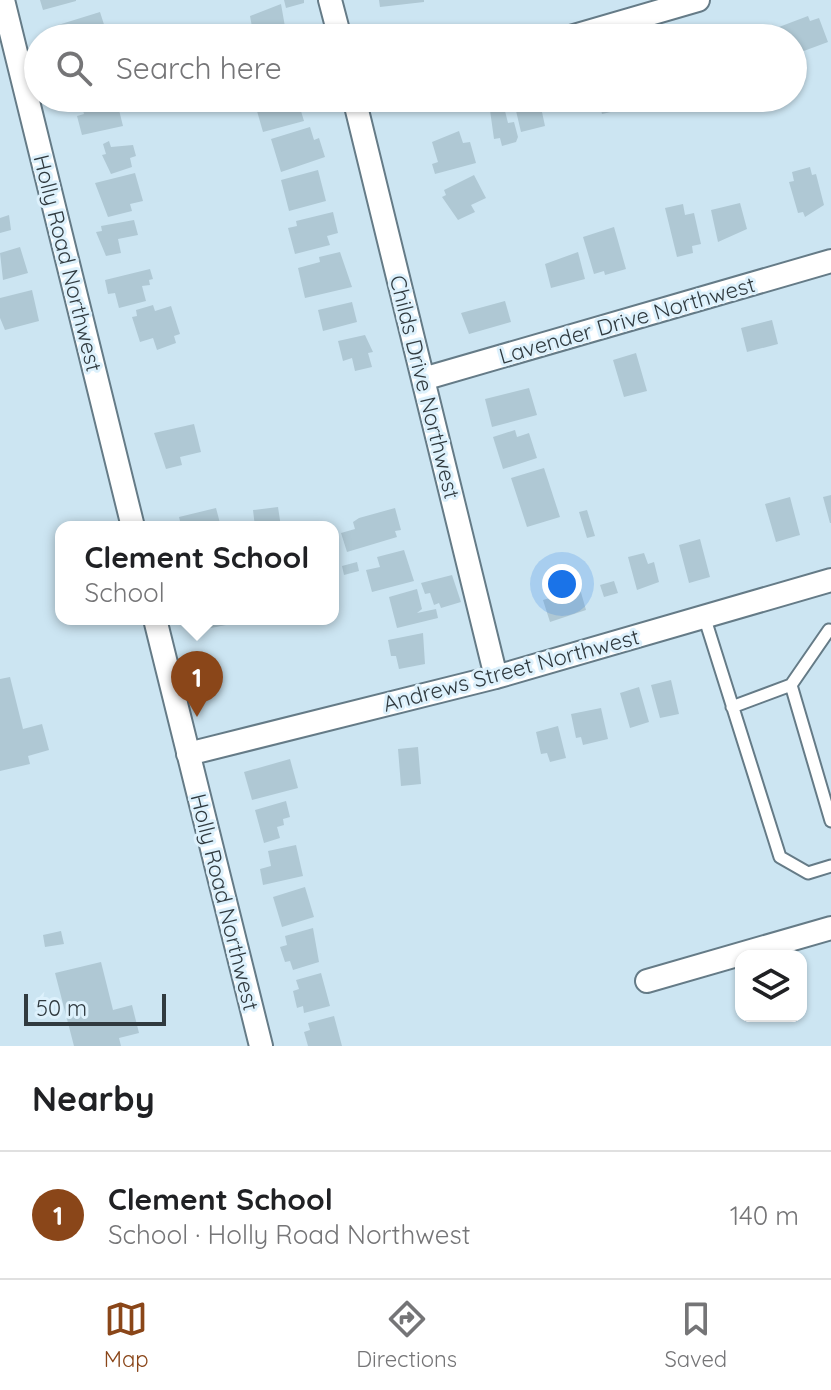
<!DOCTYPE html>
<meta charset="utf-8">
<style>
:root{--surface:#fff;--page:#f6f6f6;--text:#202124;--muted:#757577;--line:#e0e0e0;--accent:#8a4619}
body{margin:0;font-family:Quicksand,sans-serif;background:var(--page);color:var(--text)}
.controls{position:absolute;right:24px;bottom:24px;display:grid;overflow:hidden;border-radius:16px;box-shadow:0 2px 6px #0004}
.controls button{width:72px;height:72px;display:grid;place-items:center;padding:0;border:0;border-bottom:2px solid var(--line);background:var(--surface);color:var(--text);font:40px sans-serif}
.scale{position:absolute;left:24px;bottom:20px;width:142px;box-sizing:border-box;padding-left:8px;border:4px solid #303a3f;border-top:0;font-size:22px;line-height:28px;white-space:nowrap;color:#303a3f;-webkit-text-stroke:6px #ddf1fc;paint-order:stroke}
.you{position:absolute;left:562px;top:584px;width:28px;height:28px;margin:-20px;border:6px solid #fff;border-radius:50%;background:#1a73e8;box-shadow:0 0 0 12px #1a73e833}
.badge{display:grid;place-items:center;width:52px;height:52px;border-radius:50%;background:var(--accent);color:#fff;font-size:26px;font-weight:700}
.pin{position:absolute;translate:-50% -66px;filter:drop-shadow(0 2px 4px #0008)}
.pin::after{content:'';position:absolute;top:42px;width:28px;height:24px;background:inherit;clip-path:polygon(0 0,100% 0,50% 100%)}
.popup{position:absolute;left:55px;top:521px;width:284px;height:104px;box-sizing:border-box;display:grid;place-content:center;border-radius:16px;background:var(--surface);filter:drop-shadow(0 2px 6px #0005);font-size:26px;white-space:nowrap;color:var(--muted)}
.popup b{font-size:30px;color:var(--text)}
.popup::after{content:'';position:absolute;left:50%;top:100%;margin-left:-16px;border:16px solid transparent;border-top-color:var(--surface)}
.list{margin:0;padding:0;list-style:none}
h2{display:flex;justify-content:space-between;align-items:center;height:104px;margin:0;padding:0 32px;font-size:34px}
h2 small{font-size:26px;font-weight:400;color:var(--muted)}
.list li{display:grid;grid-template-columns:52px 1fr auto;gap:24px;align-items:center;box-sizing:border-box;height:128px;padding:0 32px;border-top:2px solid var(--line)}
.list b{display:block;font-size:30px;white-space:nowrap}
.list p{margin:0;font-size:26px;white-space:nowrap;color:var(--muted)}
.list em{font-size:26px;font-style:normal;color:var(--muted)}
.icon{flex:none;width:44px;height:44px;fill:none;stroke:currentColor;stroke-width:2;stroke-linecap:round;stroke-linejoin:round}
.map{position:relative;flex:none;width:831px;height:1046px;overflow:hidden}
.search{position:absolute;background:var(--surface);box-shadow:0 2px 6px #0004;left:24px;right:24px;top:24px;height:88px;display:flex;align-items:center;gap:20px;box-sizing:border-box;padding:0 28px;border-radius:44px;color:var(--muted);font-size:30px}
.sheet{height:232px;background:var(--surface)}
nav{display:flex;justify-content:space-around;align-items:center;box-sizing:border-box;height:112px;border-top:2px solid var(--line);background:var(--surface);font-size:22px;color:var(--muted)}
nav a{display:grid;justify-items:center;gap:4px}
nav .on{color:var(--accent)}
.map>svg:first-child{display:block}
</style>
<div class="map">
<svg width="831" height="1046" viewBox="0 0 831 1046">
<rect width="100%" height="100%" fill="#cce5f2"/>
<!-- building -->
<path fill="#afc8d4" d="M40,0H76V1L43,10Z
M284,0H304V3L286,8Z
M379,0H424V2L380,7Z
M281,4L287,38H254L250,16Z
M100,12L108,37L57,38L56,34L60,33L58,25Z
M808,16L810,21L819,18L828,42L793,55V38H774L771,30Z
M402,25L403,38H375L377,28Z
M754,29L756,38H718L726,35L725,31Z
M85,98H116L123,126L82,135L77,116L84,114L81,103L86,102Z
M297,98L304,121L263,132L255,104L273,98Z
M513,98H539L545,126L521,132Z
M598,98H626L628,108L602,114Z
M502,99L508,123L514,122L518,137L516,142L502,146L500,138L494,139L489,103Z
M310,127L314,140L319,138L325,157L281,172L271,139Z
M459,131L463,143L470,142L476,163L435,174L432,164L438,162L432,142Z
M109,141L111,147L133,145L136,156L130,158L132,167L111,174L102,155L106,154L103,144Z
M810,167L812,175L816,174L824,205L805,217L803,212L798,213L789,182L794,181L792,172Z
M318,170L326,201L289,211L281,180Z
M135,173L143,201L130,204L132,211L108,217L95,183Z
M474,175L486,198L471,205L475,212L458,220L442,197L446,195L444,190Z
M740,203L747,229L718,242L711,210Z
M683,204L685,215L694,213L701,244L692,246L693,253L677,257L665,208Z
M333,212L338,233L327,236L330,245L295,254L288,228L297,226L296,221Z
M9,215L11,230L0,233V218Z
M134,220L138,235L118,239L121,253L106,256L96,232L102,231L101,226Z
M614,227L626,269L605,275L604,271L594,274L583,237Z
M20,247L28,273L3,280L0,253Z
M340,252L352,287L305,298L298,268L320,262L319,257Z
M578,252L585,279L551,288L545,264Z
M150,269L153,279L149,280L150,285L142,286L146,301L119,308L115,293L108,294L105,280Z
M32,290L39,321L5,330L0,318V298Z
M505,301L511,322L469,334L461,313Z
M352,302L357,322L323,331L318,310Z
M153,305L155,311L171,306L180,334L174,336L176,343L157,350L153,338L140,342L132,317L137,316L136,310Z
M772,320L778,344L747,352L741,328Z
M365,335L373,352L368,353L372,367L355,371L352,358L343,361L338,341Z
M636,353L647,391L624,397L613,360Z
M529,388L537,415L492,427L485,399Z
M194,424L201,452L180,457L182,465L166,469L154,433Z
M515,430L517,437L529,433L537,458L503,469L493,437Z
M544,468L560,517L527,527L511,478Z
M831,495V523H830L823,497Z
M790,497L800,535L776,542L765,504Z
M278,507L281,527H255L253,510Z
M216,508L221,527H173L172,523L180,521L179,517Z
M395,508L401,530L395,531L397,537L347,552L341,533L355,529L353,522L359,518Z
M587,510L595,536L587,538L579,512Z
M700,539L710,577L689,583L679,545Z
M404,550L414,581L372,592L366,570L380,567L377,557Z
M644,553L648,564L654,562L659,582L637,590L628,557Z
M357,562L359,571L344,575L342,566Z
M452,575L461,602L441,608L439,603L434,605L430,593L425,594L421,583Z
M614,581L618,593L604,597L600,585Z
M417,589L422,609L417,613L436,609L438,618L397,628L389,597Z
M580,589L586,610L550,622L543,600Z
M198,619H230L231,624L201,630Z
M423,633L425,664L399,669L396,656H391L388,640Z
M10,677L23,729L42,724L49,750L28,756L30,764L0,771V679Z
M671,680L679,714L660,718L651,685Z
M639,687L649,722L630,728L620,693Z
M601,708L608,739L583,745L581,737L576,738L571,714Z
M558,726L566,758L550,762L547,753L541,754L536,732Z
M418,747L421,784L401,786L398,749Z
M290,759L298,788L252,800L244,772Z
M286,801L290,817L283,819L284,825L277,827L280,838L264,843L255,810Z
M296,845L303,876L263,885L260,869L271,866L268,851Z
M305,887L314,917L282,927L273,897Z
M313,928L319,962L293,970L290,961L285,962L280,947L287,945L285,936Z
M61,931L64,944L45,947L43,935Z
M101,962L113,1010L132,1005L139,1033L119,1038L121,1046H74L55,973Z
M321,973L330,1006L304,1013L303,1006L297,1008L293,991L299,989L296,980Z
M334,1016L342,1046H308L304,1032L310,1030L308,1023Z"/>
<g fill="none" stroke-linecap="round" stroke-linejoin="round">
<!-- service casing -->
<g stroke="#657b87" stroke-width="15">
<path id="service" d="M704,616L780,857L808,873L831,866
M791,685L831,821
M732,707L791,685L829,630"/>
</g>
<!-- minor casing -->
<g stroke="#657b87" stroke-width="26">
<path id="minor" d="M3,0L133,527
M330,0L340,38
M567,38L698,0
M354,98L496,677
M423,379L831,261
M155,619L261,1046
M188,754L496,677L831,580
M647,981L831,928"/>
</g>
<!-- service -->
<use href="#service" stroke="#fff" stroke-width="11"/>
<!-- minor -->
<use href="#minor" stroke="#fff" stroke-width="22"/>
</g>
<g text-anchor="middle" stroke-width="6" stroke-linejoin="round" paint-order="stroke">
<!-- street labels -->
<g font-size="22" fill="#303a3f" stroke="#ddf1fc">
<text transform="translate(68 263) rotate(76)" y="8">Holly Road Northwest</text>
<text transform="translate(627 320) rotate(-16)" y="8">Lavender Drive Northwest</text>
<text transform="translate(425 387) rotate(76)" y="8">Childs Drive Northwest</text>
<text transform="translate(511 670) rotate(-15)" y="8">Andrews Street Northwest</text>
<text transform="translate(225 902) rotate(76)" y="8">Holly Road Northwest</text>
</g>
</g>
</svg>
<div class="controls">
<button><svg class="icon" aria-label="layers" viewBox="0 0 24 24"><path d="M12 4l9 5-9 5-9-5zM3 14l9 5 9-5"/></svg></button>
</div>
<div class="scale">50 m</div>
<div class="you"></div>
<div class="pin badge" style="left:197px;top:717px">1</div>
<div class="popup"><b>Clement School</b>School</div>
<div class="search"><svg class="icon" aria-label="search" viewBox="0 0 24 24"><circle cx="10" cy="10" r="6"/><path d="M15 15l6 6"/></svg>Search here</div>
</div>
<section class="sheet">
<h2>Nearby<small></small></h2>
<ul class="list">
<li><span class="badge">1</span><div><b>Clement School</b><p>School · Holly Road Northwest</p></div><em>140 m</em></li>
</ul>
</section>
<nav>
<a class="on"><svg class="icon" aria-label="map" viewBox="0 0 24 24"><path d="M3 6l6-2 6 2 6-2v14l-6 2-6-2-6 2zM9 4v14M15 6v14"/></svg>Map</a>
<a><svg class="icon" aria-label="directions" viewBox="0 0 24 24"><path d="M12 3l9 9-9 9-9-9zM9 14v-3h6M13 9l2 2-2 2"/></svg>Directions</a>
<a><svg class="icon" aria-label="saved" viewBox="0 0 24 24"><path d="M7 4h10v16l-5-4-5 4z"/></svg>Saved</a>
</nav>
